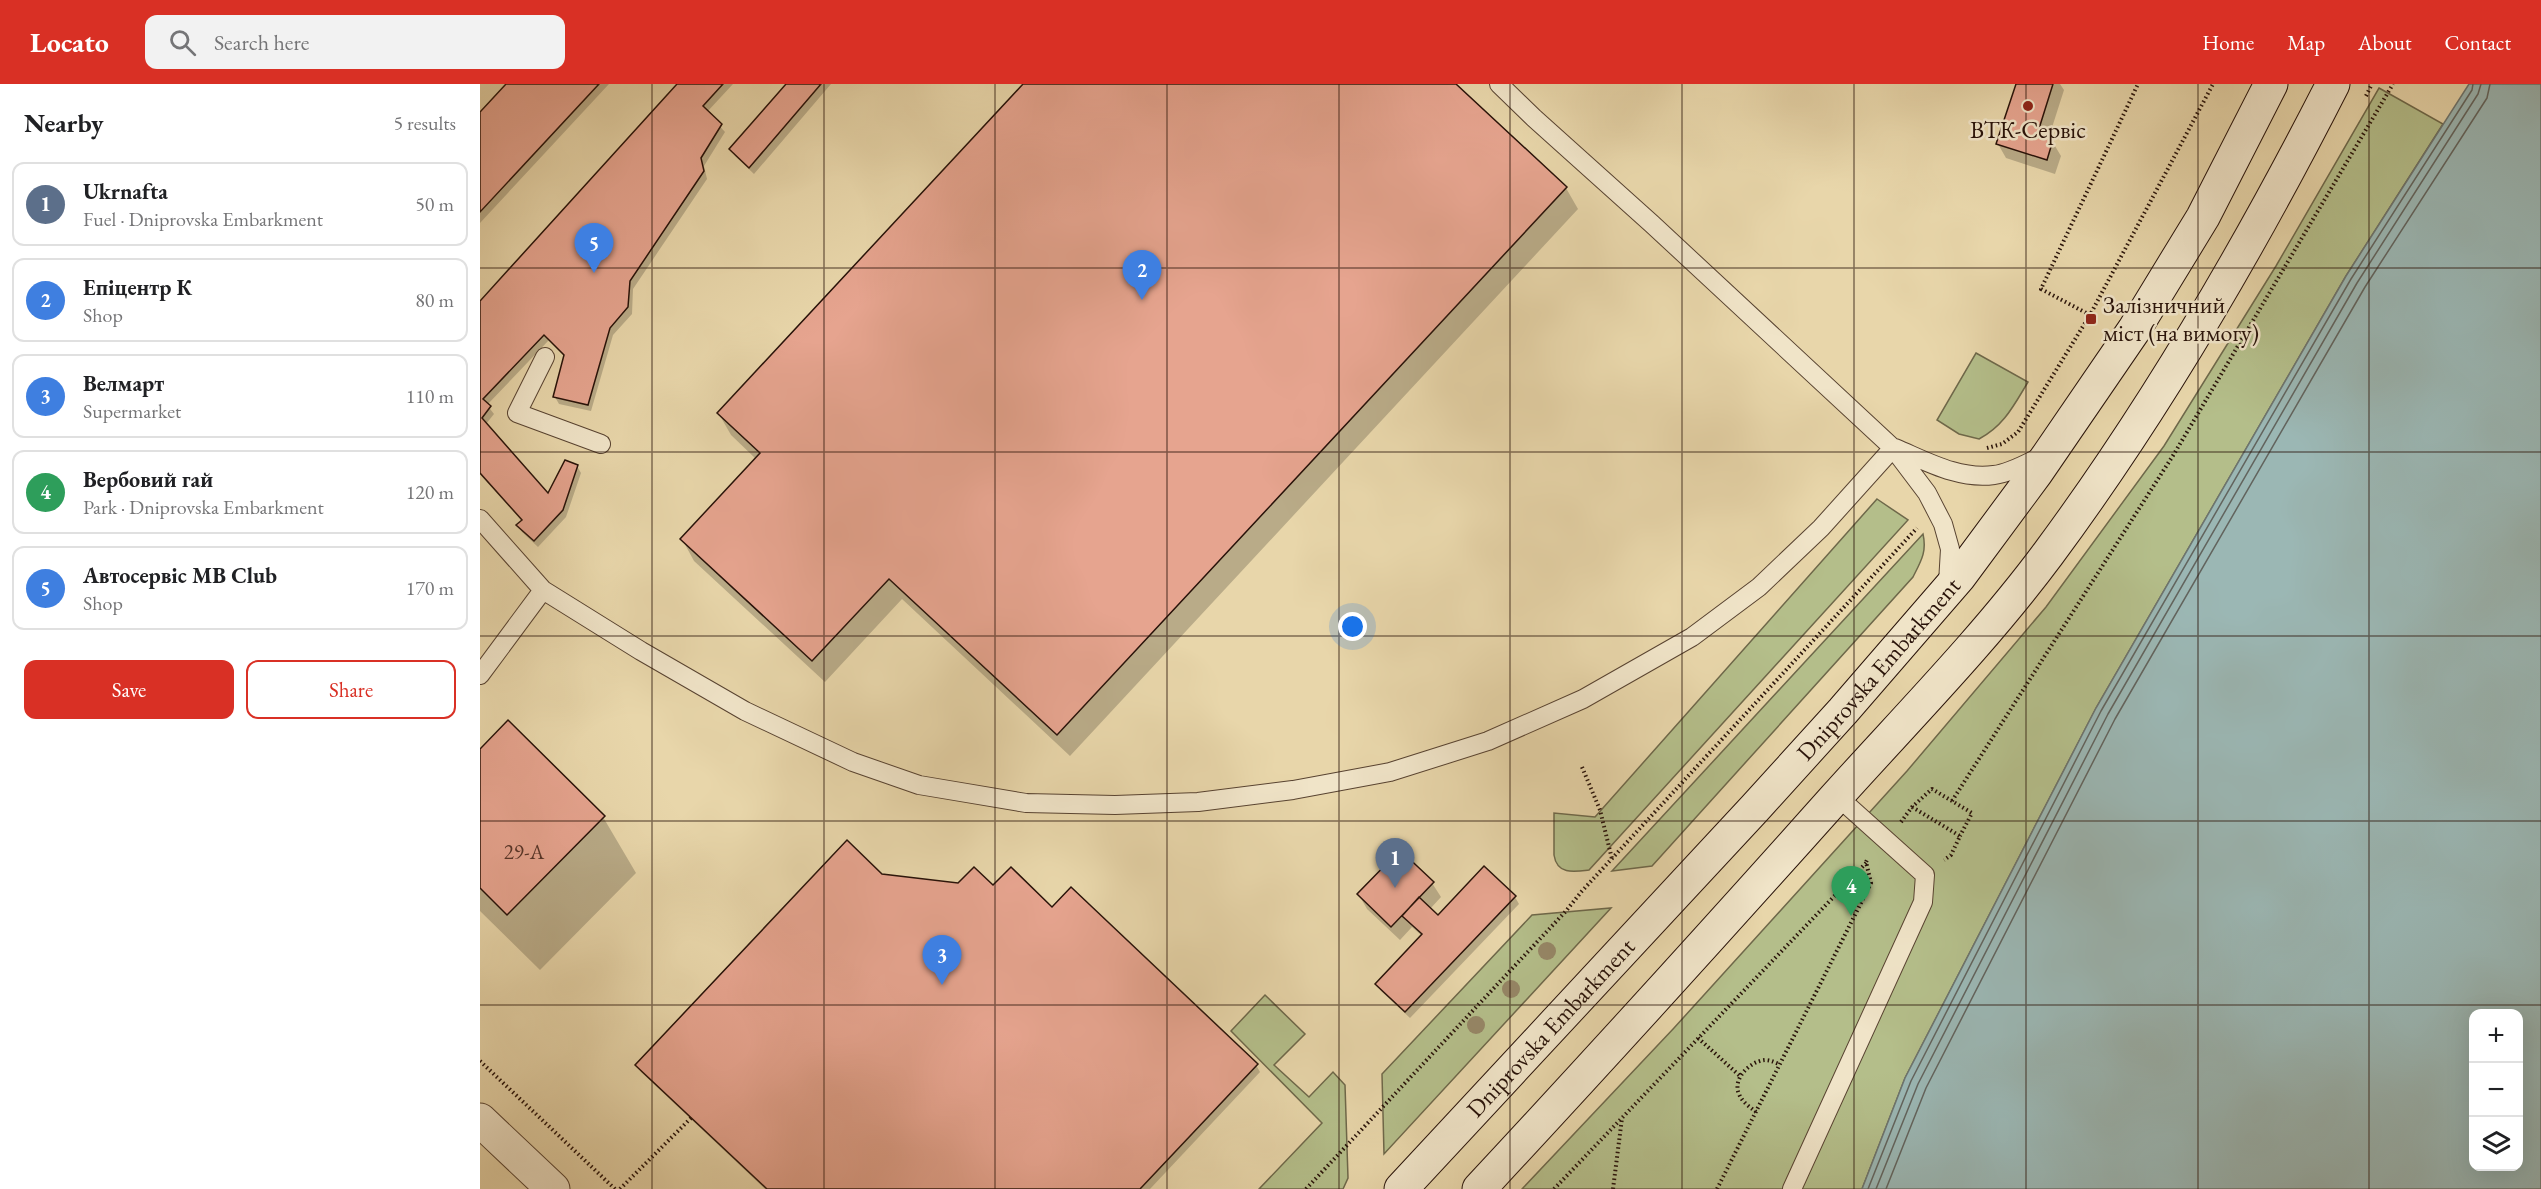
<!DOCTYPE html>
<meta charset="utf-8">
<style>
:root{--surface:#fff;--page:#f2f2f2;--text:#202124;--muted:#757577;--line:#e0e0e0;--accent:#d93025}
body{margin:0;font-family:"EB Garamond",serif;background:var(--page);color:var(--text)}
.controls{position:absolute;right:18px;bottom:18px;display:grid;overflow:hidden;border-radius:12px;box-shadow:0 6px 24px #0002}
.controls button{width:54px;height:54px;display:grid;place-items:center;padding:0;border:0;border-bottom:2px solid var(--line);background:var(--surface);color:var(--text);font:30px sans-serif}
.you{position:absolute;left:873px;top:543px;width:21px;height:21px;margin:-15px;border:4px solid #fff;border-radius:50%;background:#1a73e8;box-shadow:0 0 0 9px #1a73e833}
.badge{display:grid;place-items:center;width:39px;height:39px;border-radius:50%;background:var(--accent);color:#fff;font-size:20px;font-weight:700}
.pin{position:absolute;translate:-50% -50px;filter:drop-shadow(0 2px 3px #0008)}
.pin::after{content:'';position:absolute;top:32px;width:21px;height:18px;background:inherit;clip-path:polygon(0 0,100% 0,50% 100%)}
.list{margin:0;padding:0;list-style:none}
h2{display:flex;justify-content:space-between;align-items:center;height:78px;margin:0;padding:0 24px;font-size:26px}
h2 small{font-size:20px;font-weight:400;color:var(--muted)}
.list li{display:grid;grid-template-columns:39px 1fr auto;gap:18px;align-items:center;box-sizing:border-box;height:84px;margin:0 12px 12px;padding:0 12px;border:2px solid var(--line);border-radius:12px}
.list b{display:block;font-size:22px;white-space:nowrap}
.list p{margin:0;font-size:20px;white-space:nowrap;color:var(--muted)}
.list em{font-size:20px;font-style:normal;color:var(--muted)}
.actions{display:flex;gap:12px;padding:18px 24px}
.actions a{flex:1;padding:14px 0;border:2px solid var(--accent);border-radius:12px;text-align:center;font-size:21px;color:var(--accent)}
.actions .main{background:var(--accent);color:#fff}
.icon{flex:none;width:33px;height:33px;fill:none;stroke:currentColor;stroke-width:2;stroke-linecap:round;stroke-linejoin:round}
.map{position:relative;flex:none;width:2061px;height:1105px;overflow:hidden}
header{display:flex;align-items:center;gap:36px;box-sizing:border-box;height:84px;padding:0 30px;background:var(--accent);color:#fff}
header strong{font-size:28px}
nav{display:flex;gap:33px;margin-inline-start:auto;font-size:21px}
.search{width:420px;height:54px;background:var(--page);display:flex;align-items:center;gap:15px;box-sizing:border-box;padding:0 21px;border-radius:12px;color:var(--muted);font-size:22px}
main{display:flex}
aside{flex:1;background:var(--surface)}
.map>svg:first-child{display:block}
</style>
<header>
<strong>Locato</strong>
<div class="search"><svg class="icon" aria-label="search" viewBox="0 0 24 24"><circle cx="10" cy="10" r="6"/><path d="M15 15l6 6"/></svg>Search here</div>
<nav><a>Home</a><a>Map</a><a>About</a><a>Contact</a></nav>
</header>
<main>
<aside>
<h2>Nearby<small>5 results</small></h2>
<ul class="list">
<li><span class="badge" style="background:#5c6f8a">1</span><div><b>Ukrnafta</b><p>Fuel · Dniprovska Embarkment</p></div><em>50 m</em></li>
<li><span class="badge" style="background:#3f7fe0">2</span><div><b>Епіцентр К</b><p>Shop</p></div><em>80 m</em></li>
<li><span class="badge" style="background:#3f7fe0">3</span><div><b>Велмарт</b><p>Supermarket</p></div><em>110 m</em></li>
<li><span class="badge" style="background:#2e9e5b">4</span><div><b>Вербовий гай</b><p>Park · Dniprovska Embarkment</p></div><em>120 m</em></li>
<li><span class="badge" style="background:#3f7fe0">5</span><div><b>Автосервіс MB Club</b><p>Shop</p></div><em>170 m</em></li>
</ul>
<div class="actions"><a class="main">Save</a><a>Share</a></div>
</aside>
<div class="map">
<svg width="2061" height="1105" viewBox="0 0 2061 1105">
<rect width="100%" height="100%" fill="#e8d6aa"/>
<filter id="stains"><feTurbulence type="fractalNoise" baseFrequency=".00333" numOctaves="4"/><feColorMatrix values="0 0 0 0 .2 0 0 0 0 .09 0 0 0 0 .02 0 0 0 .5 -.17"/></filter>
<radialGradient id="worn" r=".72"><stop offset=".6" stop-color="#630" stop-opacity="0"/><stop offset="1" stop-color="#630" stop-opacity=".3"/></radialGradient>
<!-- green -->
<path fill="#b4be8a" stroke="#6e684a" stroke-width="1.5" d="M1899,4L1963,40L1866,192L1616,624L1425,994L1382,1105H1042L1194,944L1427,687L1566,523L1684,362L1796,182Z
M1496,269L1548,298C1534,321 1524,342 1499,355L1479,350L1457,336Z
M1397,415L1428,436L1109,786C1094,788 1077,791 1074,771V729L1115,733Z
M1443,450C1447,468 1441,477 1433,493L1172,782L1132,787Z
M1131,824L904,1070L902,990L1052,831Z
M785,911L825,950L794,981L829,1013L853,988L865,1001L868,1094L863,1105H779L842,1039L751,947Z"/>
<!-- water -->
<path fill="#9bb7b4" stroke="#6d7570" stroke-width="1.5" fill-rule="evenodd" d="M1989,0H2061V1105H1382L1425,994L1616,624L1866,192ZM1994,930H2038V1082H1994Z"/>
<!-- shadow -->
<path fill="#0003" d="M28,0H129L0,139V30Z
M199,0H253L227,28L245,48L224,82L227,95L153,205L152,230L133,251L111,327L79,320L75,313L85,273L69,256L7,321L14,330L6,340L69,411L97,382L101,389L86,433L58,463L42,448L38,442L43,437L0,390V219Z
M308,0H351L274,90L255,72L251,66Z
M545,0H974L1086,104L1098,125L590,672L422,515L345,598L214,477L202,455L276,375L251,351L239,330Z
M1537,0H1580L1584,6L1568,56L1572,57L1581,72L1575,90L1526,74L1518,60Z
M0,667L123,733L156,789L60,886L0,827Z
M402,791L513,804L573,825L776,981L780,988L670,1105H285L161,988L157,981Z
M952,799L961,813L950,825L958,833L1035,813L1039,820L930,934L901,907L897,900L942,852L932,843L920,856L887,825L879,811Z"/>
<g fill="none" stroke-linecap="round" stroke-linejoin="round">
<!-- shore -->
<path stroke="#62645e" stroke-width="1.5" d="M1388,1105L1431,997L1621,627L1871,195L1992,6L1993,0
M1396,1105L1438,1000L1628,630L1877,199L1998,10L2001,0
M1406,1105L1446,1004L1635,635L1885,203L2007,14L2010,0"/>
</g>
<!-- building -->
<path fill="#e6a48f" stroke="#281209" stroke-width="1.5" d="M26,0H119L0,128V28Z
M197,0H243L223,22L242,40L221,74L224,87L150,197L148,223L130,244L108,321L73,313L84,271L64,251L3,315L11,322L2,334L68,409L85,376L98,381L83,426L54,457L36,441L42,436L0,389V217Z
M306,0H341L269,84L249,65Z
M543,0H976L1087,103L577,651L409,495L332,577L200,455L280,369L237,329Z
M1536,0H1573L1557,51L1573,56L1567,76L1516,60Z
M28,636L125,732L27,831L0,804V665Z
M367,756L402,790L478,799L494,783L513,801L531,783L572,823L591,803L778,980L660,1105H287L155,981Z
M920,766L954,798L911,843L877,810Z
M1004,782L1036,812L925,928L895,900L942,850L922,832L939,813L958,831Z"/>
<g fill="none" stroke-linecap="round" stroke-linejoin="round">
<!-- service casing -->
<g stroke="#584331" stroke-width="20">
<path id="service" d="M1019,0L1054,34L1172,140L1413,364L1447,409L1463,440L1470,465L1468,499
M65,273L37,329L121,360
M1415,364C1446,377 1479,396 1514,391C1531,389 1547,379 1562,372
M0,435L63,506L0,591
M63,506L161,567L265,627L373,678L439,701L546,719L635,721L718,718L813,706L910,688L1008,657L1103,615L1212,553L1279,503L1341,444L1413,364
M1312,1105L1443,818L1445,791L1357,712"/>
</g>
<!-- tertiary casing -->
<g stroke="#584331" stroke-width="35">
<path id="tertiary" d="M0,1036L73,1105"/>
</g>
<!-- secondary casing -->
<g stroke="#281209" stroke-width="35">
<g id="secondary">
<path id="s1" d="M921,1105L1275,724L1363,627L1479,493L1556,389L1654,246L1723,133L1791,0"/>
<path d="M999,1105C1119,976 1238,845 1355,714C1427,634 1504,556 1568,470C1677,323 1770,163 1853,0"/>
</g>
</g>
<!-- path -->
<path stroke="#281209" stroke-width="4" stroke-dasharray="1.5 3" stroke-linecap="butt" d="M1886,12L1892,0
M1610,231L1561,205L1658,0
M1507,364L1522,360L1538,348L1610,231L1733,0
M1102,683L1120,726L1132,775
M1472,717L1694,370L1913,0
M1432,723L1480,752L1471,771L1464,776
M1421,738L1432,723L1452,705L1492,729L1480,752
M1218,954L1260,992
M0,977L135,1105
M1276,1028C1270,1023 1262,1018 1259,1010C1252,995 1270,977 1285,976C1290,976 1294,978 1299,980
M140,1105L211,1034
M826,1105L1086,827L1102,807L1437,444
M1074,1105L1387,778
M1133,1105L1142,1034
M1237,1105L1391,799L1386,778L1388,774"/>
<!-- service -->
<use href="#service" stroke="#f0e4c8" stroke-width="18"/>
<!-- tertiary -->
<use href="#tertiary" stroke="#f0e4c8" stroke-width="33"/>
<!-- secondary -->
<use href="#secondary" stroke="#f0e4c8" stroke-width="33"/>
</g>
<!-- trees -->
<g fill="#968767">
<circle cx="1067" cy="867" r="9"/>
<circle cx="1031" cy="905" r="9"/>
<circle cx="996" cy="941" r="9"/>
</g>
<!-- grid -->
<path fill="none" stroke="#281209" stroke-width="1.5" stroke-opacity="0.55" d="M172,0V1105M344,0V1105M515,0V1105M687,0V1105M859,0V1105M1030,0V1105M1202,0V1105M1374,0V1105M1546,0V1105M1718,0V1105M1889,0V1105M0,184H2061M0,368H2061M0,552H2061M0,737H2061M0,921H2061"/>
<!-- markers -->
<g fill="#8f2418" stroke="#f0e4c8" stroke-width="2">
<circle cx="1548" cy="22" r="6"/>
<rect x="1605" y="229" width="12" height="12" rx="3"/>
</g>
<g text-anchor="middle" stroke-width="5" stroke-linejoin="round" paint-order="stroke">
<!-- number labels -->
<g font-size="21" fill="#58362a">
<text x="44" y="775">29-А</text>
</g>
<!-- poi labels -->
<g font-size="24" fill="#281209" stroke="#f0e4c8">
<text x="1548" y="54">ВТК-Сервіс</text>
<text x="1623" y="229" text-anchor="start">Залізничний<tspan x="1623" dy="28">міст (на вимогу)</tspan></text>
</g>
<!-- street labels -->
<g font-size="24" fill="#281209" stroke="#f0e4c8">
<text dy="8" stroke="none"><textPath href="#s1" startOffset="706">Dniprovska Embarkment</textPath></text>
<text dy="8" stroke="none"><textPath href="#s1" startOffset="220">Dniprovska Embarkment</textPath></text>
</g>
</g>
<rect width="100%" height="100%" filter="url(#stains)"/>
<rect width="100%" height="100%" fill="url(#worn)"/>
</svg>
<div class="controls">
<button>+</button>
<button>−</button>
<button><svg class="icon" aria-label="layers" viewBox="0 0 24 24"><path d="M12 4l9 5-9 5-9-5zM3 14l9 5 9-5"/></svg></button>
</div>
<div class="you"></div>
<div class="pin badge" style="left:915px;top:804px;background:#5c6f8a">1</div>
<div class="pin badge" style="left:662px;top:216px;background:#3f7fe0">2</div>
<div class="pin badge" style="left:462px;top:901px;background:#3f7fe0">3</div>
<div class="pin badge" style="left:1371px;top:832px;background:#2e9e5b">4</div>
<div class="pin badge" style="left:114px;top:189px;background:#3f7fe0">5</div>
</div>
</main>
